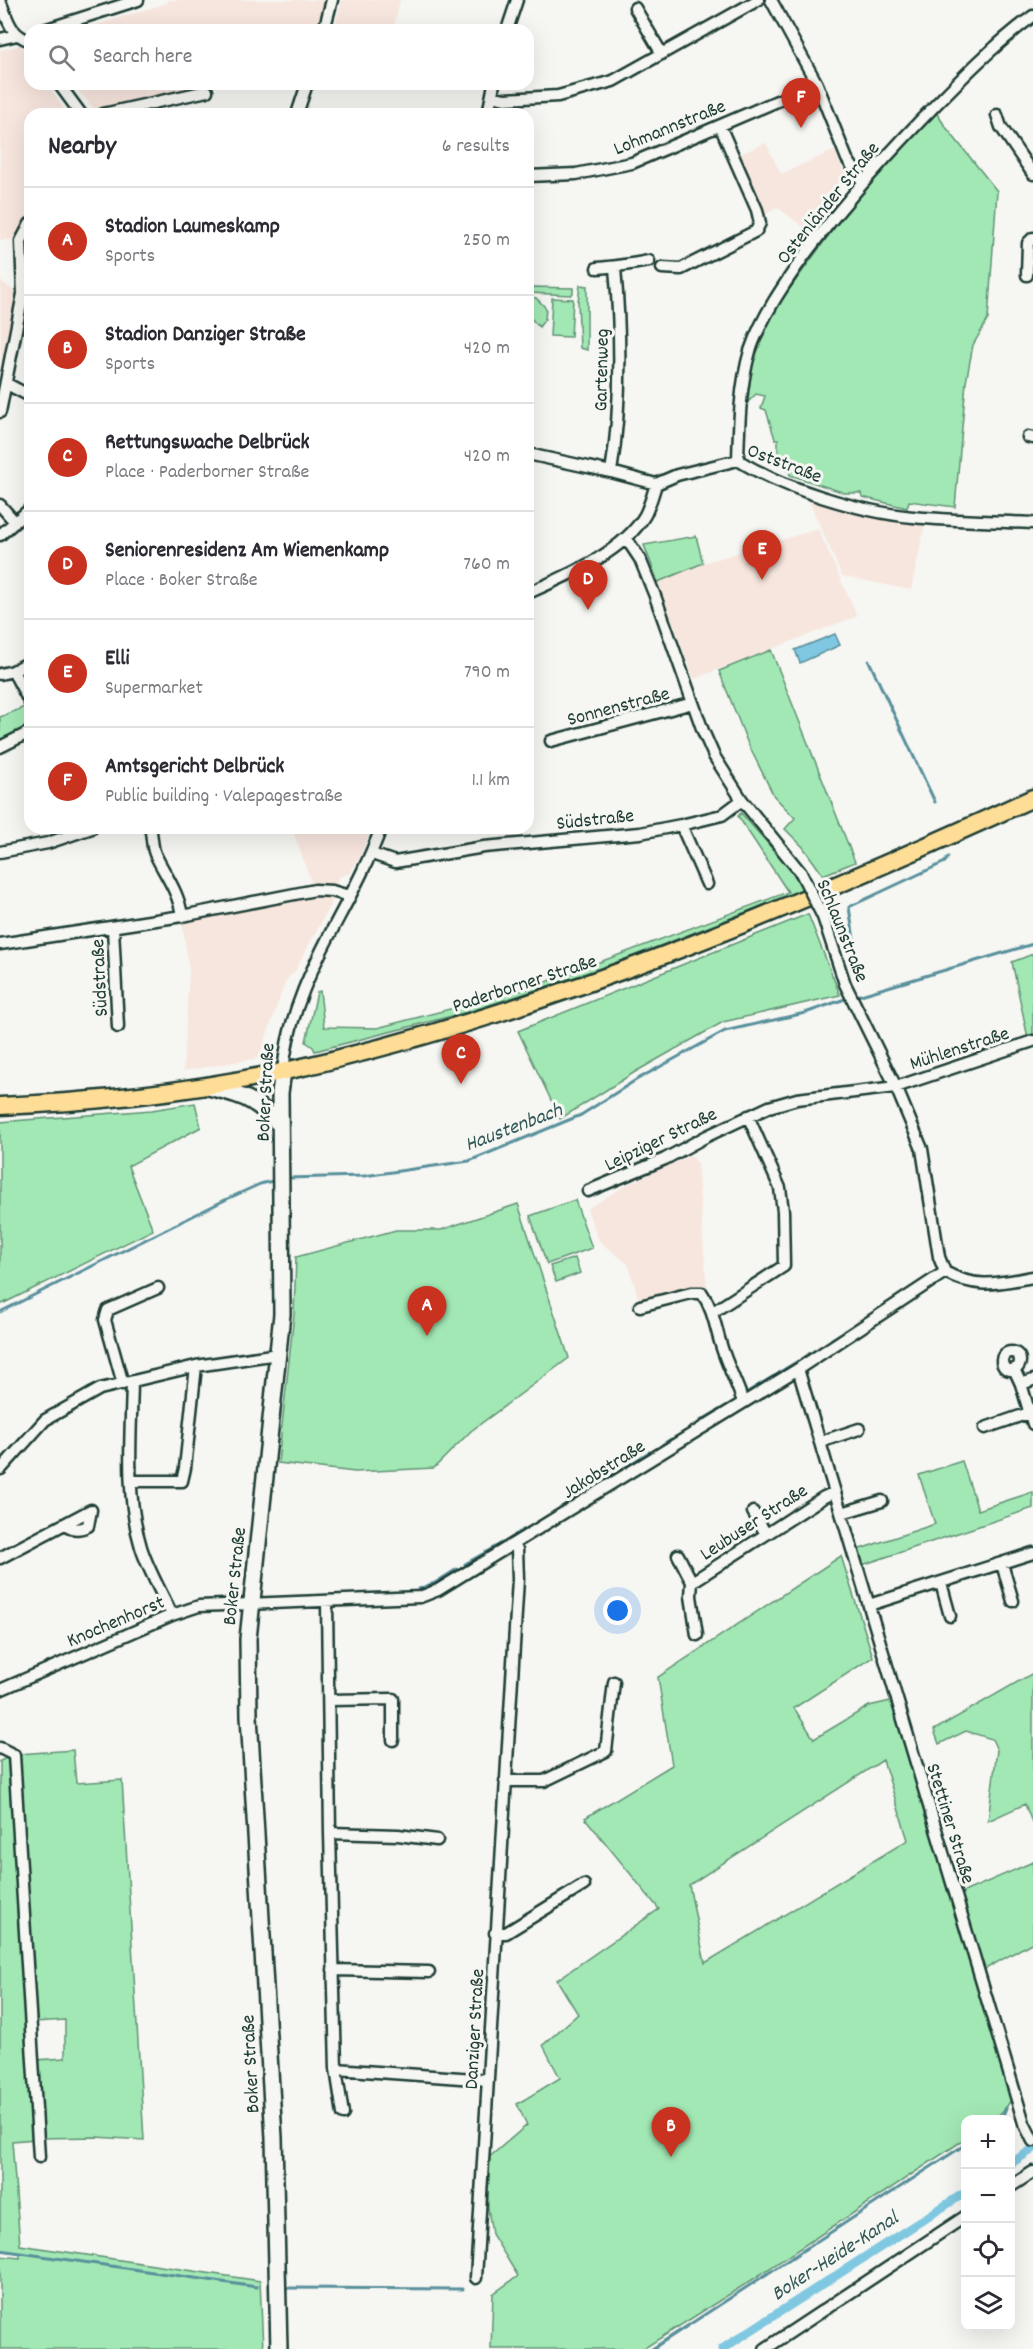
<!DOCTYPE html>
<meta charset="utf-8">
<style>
:root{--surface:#fff;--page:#f2f2f3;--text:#2b2b33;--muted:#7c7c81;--line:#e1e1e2;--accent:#c8321e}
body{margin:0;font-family:Dekko,sans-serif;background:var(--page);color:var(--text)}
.controls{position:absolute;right:18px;bottom:18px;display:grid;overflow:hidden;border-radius:12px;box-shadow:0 6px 24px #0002}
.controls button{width:54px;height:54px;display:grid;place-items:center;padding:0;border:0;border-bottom:2px solid var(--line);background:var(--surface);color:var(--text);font:30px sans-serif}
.you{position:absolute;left:618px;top:1611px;width:21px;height:21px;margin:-15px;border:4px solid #fff;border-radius:50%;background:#1a73e8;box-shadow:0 0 0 9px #1a73e833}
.badge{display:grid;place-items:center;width:39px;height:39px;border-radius:50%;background:var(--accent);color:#fff;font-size:20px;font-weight:700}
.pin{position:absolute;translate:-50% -50px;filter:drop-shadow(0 2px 3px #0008)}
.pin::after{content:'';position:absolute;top:32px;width:21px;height:18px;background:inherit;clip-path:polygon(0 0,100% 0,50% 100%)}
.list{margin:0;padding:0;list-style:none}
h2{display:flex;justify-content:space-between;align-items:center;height:78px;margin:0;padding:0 24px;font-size:26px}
h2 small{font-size:20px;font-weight:400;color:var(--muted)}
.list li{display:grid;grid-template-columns:39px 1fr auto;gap:18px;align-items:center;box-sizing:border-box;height:108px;padding:0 24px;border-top:2px solid var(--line)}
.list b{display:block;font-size:22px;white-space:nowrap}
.list p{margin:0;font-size:20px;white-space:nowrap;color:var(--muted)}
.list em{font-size:20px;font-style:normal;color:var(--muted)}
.icon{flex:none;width:33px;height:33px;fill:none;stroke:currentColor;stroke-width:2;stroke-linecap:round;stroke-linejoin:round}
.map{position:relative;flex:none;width:1033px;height:2349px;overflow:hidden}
.search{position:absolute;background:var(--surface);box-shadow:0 6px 24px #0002;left:24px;top:24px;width:510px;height:66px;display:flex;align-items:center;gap:15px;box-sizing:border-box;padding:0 21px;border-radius:18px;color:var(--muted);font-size:22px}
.panel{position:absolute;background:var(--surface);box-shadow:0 6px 24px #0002;left:24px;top:108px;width:510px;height:726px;border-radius:18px}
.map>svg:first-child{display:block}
</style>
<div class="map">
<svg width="1033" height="2349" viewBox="0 0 1033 2349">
<rect width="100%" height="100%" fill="#f6f6f2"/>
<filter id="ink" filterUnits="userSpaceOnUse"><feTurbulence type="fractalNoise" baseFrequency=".0167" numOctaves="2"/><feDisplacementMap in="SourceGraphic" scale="12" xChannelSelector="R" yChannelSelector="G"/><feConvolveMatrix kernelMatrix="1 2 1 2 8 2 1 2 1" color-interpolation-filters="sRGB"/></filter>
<g filter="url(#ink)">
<!-- built -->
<path fill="#f7e6de" d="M169,0H325L316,30H80L167,3Z
M342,0H400L393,30H334Z
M21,45L30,58V84H47L67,114H30V212L16,239L0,240V50Z
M73,84H197L196,91L96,111Z
M766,143L781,174L835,150L845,175L837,192L806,229L777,207L765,215L738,155Z
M0,280L16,293L8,351L1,382Z
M807,496L866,513L925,524L911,590L842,576Z
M818,529L857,616L694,679L658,582L703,563Z
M292,828H371L360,857L350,873L338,877L331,903L295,971L286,980L259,1058L183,1071L189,971L182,922L312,895V884Z
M692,1155L697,1163L707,1288L640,1303L628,1264L599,1241L587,1209L626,1185Z"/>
<!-- green -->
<path fill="#a2e8b4" stroke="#609274" stroke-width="1.5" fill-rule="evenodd" d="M936,112L945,126L997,191L988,319L973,345L966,382L955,507L909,501L907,508L862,497L861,493H845L790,475L789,471L784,469V456H778V439H775L766,410L761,408L765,396L756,394L746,404L749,374L772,313L861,191Z
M580,285L587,286V350L580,348L578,302Z
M532,287L573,288V293L571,295L529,293Z
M530,297L536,298L546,308L545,319L539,327L528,315V302Z
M552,298L573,299L571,337L550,336Z
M696,536L703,563L658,582L644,545Z
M771,650L855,862L823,875L803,847L785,829L795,818L774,796L748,744L719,671Z
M27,706L30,712V727L0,741V717Z
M741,813L791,870L804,889L609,966L471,1011L315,1051L313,1047L306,1042L317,992L320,991L324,1027L377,1028L527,989L788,892L738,816Z
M808,914L840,995L723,1022L635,1072L560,1119L518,1031Z
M1033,954V1037L1028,1038L1012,962Z
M195,1103L201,1127L128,1166L153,1230L0,1305V1122L152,1110Z
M575,1200L592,1248L547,1264L530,1216Z
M518,1204L569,1358L471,1431L434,1468L355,1472L278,1463L294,1314L296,1257L396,1230H441Z
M575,1258L580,1273L556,1282L550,1266Z
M962,1461L978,1510L1033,1492V1508L862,1565L857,1550L935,1524L919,1475Z
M841,1556L873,1657L794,1708L814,1739L869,1706L891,1701L1011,2100C997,2123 990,2119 966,2120L965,2139L752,2280L643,2349H491L493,2294L518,2276L492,2234L488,2208L487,2159L527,2125L517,2104L560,2078L543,2045L578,2014L557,1980L659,1909L585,1818L672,1765L658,1677ZM883,1760L908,1840L705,1963L689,1885Z
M1033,1673V1825L1025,1804L988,1821L997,1750L992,1739L966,1731L939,1744L934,1730Z
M73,1750L76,1783L122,1780L144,2140L95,2137L42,2138L36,2060L65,2058V2020L35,2022L19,1754Z
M9,1757L35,2139L12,2141L20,2245L260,2281L263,2349H0V2256L20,2258V2253L0,2250V1761Z
M1033,1862V1942L982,1971L957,1895Z"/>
<!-- water -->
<path fill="#80c8e1" stroke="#59909c" stroke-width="1.5" d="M835,634L840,645L800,663L795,650Z"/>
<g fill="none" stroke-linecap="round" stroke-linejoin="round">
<!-- stream -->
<path stroke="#59909c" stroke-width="3" d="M869,661L935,802
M858,966L849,907L945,862L948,857
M854,997L1033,944
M286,1178L364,1176L469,1161L581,1115L636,1080L725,1031L805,1013L848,998
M0,1312L227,1199L260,1184L277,1180
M832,1339L855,1325
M808,1355L814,1351
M780,1372L798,1361
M749,1391L774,1376
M700,1421L726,1406
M662,1445L671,1439
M624,1468L649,1452
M592,1488L614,1474
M543,1519L579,1496
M515,1535L525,1529
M465,1564L502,1543
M419,1589L435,1583L457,1569
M1001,2120L1006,2108
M0,2250L257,2287
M287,2288L463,2289
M652,2349L966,2144"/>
<!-- canal -->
<path stroke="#80c8e1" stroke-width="9" d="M1010,2164L1033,2149
M722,2349L966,2192"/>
<!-- street casing -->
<g stroke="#1f3d34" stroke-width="15">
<path id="street" d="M771,0L817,84L847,159L863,182
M0,1C8,19 9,34 30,41
M635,8L662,54
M44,30L138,0
M324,30L332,0
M507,30L517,0
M0,39L17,35
M59,84L81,114
M492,96L505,99L558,96L613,81L758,0
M103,114L207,91
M297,114L307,84
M488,114L494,84
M997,115L1001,127L1033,174
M528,176L576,174L632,163L817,84
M597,268C615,267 631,264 649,261
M662,268L681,269L756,231L760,223L757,210L720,126
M1027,275L1028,243L1033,238
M7,384L30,396
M0,412L23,294L21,241L30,224
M1028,437L1033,438
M528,454L611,472L656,484L677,475L738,460C782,488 860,512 913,517C953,521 993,521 1033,523
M738,460C739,424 740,385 750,351C762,316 783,286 804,256C839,208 879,164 920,121C956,84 991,47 1033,16
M611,472C622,405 621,335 615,268
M0,505L15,522
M0,535L30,509
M626,538L640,559L655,596L703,731L714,756L742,800L801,873
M528,593C566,576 623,553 645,515C650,505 653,494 656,484
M13,671L30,703
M0,674L13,671L30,662
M551,741L693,703
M0,747L30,732
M681,825L707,884
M150,828C153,837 151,847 156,856C166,876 179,893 182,916
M0,852L48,843L92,828
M372,854L395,862L484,847L640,833L681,825L722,815L742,800
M823,917L845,984L896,1087L922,1149L939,1257L945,1272C977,1290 999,1283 1033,1277
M113,928L118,1027
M0,944L182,916L315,890L332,891L349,896
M283,1071C292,977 350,913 381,828
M588,1191L665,1159L707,1136L769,1107L797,1099L896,1087L1033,1041
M640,1306L691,1293H702C715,1312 716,1333 724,1354C730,1371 738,1386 743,1402
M713,1312L784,1266L783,1211L780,1188L748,1116
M1002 1361a9 9 0 1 1 18 0a9 9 0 1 1-18 0Z
M798,1369L1024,2123L1033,2141
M1014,1369L1021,1384L1033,1424
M132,1382C131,1436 125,1495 141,1547C148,1570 162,1593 172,1615
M123,1384L105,1320L108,1310L158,1288
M1021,1384L1033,1380
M985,1428L1029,1413
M820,1442L859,1429
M1,1469L45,1420L100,1389L196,1366L278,1354
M131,1481H182L185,1468L196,1366
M753,1512L766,1534
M842,1513L882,1501
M678,1555L692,1582
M0,1558L91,1510L88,1526C79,1530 73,1530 65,1524
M1002,1564L1013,1601
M941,1583L950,1616
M327,1602L330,1833L336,2069L343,2114
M869,1605L1033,1553
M697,1635L691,1596L692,1582L824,1497L835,1492
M0,1690L172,1615L199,1606L420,1597L438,1590L798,1369L945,1272
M329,1700L393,1699V1740
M0,1748L14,1755L39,2157
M505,1781H544L606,1751L614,1682
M330,1833L398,1835L437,1840
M495,1933H506L584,1885
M333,1970L429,1972
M336,2069L488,2080
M1010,2187L1033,2172
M476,2278L518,1579L517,1549L514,1544
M765,2349L966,2216"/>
</g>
<!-- secondary casing -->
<g stroke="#1f3d34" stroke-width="20">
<path id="secondary" d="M208,1087C243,1095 255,1099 280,1125
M279,2349L274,2138L249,1716L248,1639L282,1314L280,1093L283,1071"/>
</g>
<!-- primary casing -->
<g stroke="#1f3d34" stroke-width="21">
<path id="primary" d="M0,1106C94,1102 189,1092 281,1072C544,1014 790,909 1033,798"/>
</g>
<!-- street -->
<use href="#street" stroke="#f6f6f2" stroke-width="10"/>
<!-- secondary -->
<use href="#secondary" stroke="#f6f6f2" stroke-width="15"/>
<!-- primary -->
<use href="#primary" stroke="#fedd96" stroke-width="16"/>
<!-- street-bridge casing -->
<g stroke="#1f3d34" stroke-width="15" stroke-linecap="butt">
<path id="street-bridge" d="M801,873L823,917"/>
</g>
<!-- street-bridge -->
<use href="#street-bridge" stroke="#f6f6f2" stroke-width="10"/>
</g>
</g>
<g text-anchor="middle" stroke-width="6" stroke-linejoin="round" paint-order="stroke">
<!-- street labels -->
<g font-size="20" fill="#1f3d34" stroke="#f6f6f2">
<text transform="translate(669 126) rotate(-22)" y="7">Lohmannstraße</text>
<text transform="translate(827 202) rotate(-51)" y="7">Ostenländer Straße</text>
<text transform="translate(600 370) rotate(-89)" y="7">Gartenweg</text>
<text transform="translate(785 462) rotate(21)" y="7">Oststraße</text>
<text transform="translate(618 705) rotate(-15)" y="7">Sonnenstraße</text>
<text transform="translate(595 818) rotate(-6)" y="7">Südstraße</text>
<text transform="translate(844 930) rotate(68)" y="7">Schlaunstraße</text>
<text transform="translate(98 978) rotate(-93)" y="7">Südstraße</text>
<text transform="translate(524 982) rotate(-18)" y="7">Paderborner Straße</text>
<text transform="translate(959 1047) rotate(-18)" y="7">Mühlenstraße</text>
<text transform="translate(264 1092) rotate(-87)" y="7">Boker Straße</text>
<text transform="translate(660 1138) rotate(-26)" y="7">Leipziger Straße</text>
<text transform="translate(603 1468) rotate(-32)" y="7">Jakobstraße</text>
<text transform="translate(753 1521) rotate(-33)" y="7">Leubuser Straße</text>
<text transform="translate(233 1576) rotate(-84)" y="7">Boker Straße</text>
<text transform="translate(115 1620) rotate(-23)" y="7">Knochenhorst</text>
<text transform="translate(952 1823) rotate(73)" y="7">Stettiner Straße</text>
<text transform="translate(473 2029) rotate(-87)" y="7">Danziger Straße</text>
<text transform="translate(249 2064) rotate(-93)" y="7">Boker Straße</text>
</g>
<!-- water labels -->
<g font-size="21" font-style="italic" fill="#325957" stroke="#f6f6f2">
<text transform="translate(513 1126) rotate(-21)" y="7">Haustenbach</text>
<text transform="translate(834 2255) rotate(-33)" y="7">Boker-Heide-Kanal</text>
</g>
</g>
</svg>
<div class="controls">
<button>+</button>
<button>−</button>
<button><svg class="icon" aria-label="locate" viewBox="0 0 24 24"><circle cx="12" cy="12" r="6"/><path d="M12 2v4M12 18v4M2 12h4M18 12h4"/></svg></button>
<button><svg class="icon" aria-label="layers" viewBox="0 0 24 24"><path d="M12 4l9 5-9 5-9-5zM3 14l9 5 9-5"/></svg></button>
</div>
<div class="you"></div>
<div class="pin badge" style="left:427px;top:1336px">A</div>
<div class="pin badge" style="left:671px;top:2157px">B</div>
<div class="pin badge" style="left:461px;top:1084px">C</div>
<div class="pin badge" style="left:588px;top:610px">D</div>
<div class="pin badge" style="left:762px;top:580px">E</div>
<div class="pin badge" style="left:801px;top:128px">F</div>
<div class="search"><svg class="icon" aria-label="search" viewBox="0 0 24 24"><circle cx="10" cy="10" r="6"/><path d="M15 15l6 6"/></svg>Search here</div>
<section class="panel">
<h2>Nearby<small>6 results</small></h2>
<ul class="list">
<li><span class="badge">A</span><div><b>Stadion Laumeskamp</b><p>Sports</p></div><em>250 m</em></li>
<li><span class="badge">B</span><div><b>Stadion Danziger Straße</b><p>Sports</p></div><em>420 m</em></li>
<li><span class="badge">C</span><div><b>Rettungswache Delbrück</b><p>Place · Paderborner Straße</p></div><em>420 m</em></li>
<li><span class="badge">D</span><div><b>Seniorenresidenz Am Wiemenkamp</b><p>Place · Boker Straße</p></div><em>760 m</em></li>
<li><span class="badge">E</span><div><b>Elli</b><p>Supermarket</p></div><em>790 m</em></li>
<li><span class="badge">F</span><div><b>Amtsgericht Delbrück</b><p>Public building · Valepagestraße</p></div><em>1.1 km</em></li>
</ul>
</section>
</div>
